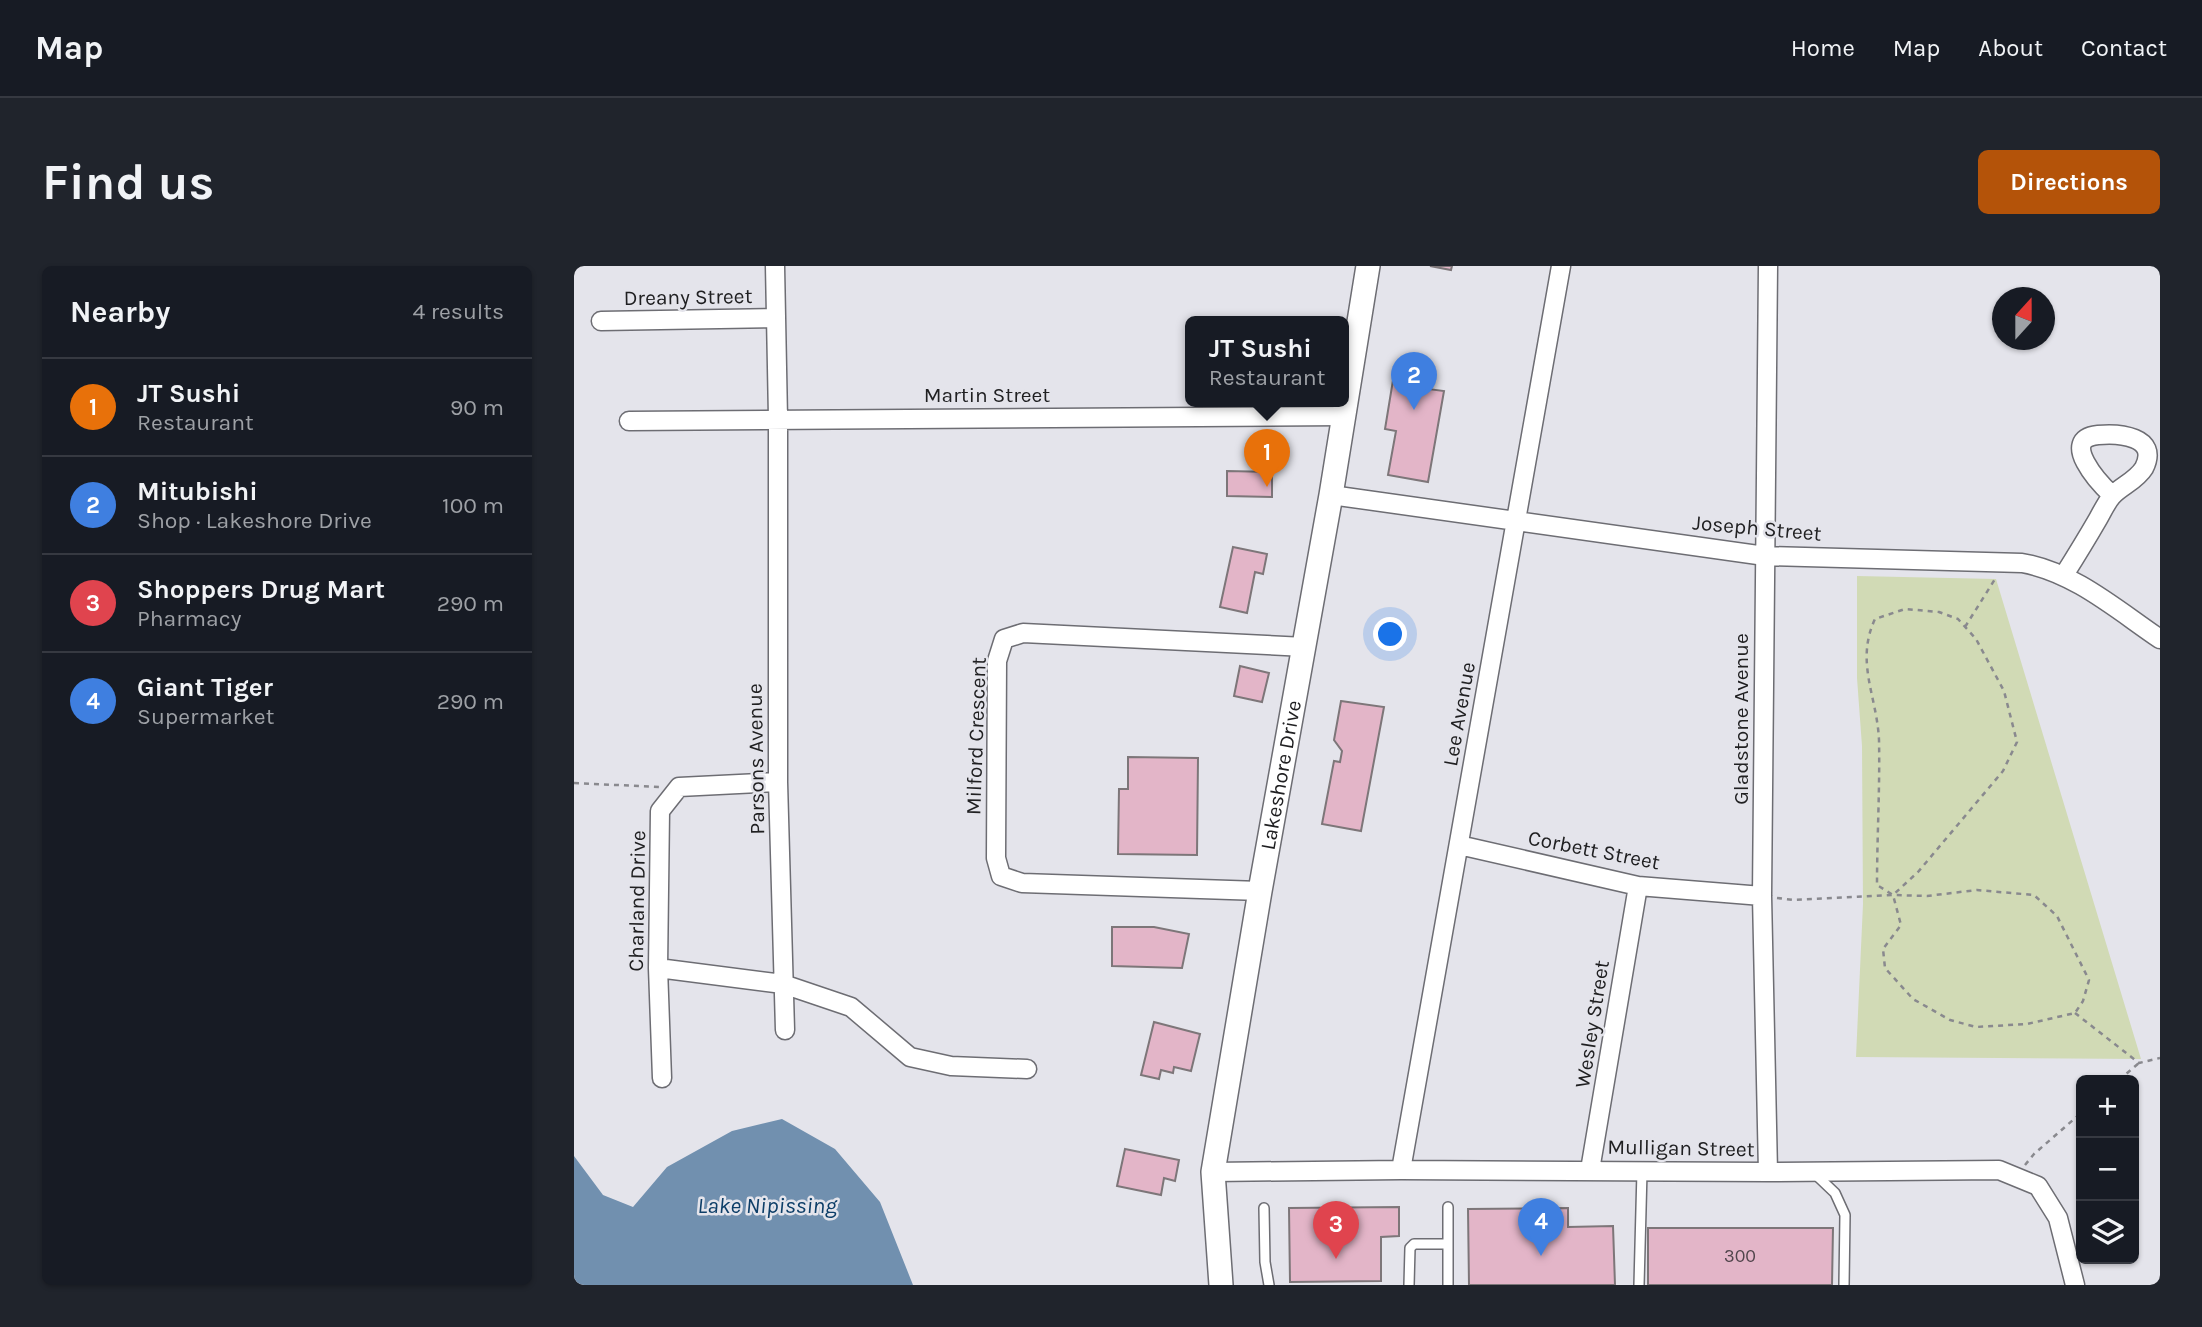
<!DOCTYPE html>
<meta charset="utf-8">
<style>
:root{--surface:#171b24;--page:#20242c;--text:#f1f3f6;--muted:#9ea1a6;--line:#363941;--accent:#b45309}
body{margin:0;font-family:Karla,sans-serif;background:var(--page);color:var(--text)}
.controls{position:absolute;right:21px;bottom:21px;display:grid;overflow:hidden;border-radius:10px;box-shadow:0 2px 5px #0004}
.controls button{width:63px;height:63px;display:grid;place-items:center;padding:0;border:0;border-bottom:2px solid var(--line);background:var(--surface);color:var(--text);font:35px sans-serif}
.compass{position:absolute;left:1418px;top:21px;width:63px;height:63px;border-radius:50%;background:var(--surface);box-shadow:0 2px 5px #0004;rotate:21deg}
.you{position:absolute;left:817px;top:369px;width:24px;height:24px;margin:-18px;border:5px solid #fff;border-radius:50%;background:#1a73e8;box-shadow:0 0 0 10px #1a73e833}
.badge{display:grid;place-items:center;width:46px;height:46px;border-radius:50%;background:var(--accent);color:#fff;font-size:23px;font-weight:700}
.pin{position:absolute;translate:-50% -58px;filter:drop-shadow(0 2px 4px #0008)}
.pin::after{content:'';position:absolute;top:37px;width:24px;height:21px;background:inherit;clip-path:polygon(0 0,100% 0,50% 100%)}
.popup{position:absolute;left:611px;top:50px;width:164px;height:91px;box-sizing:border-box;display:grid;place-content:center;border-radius:10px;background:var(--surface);filter:drop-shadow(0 2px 5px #0005);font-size:23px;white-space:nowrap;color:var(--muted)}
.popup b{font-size:26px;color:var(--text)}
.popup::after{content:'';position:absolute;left:50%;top:100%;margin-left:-14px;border:14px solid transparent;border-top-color:var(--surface)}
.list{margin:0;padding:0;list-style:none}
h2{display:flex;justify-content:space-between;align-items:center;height:91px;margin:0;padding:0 28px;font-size:30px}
h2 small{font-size:23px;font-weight:400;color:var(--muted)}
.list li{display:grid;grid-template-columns:46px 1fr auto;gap:21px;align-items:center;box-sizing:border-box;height:98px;padding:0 28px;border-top:2px solid var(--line)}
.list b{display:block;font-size:26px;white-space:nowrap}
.list p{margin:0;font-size:23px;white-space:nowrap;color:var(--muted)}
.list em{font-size:23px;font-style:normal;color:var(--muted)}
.icon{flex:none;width:38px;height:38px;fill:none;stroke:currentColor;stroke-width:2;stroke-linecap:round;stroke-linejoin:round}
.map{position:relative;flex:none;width:1586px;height:1019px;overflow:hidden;border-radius:10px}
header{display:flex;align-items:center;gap:42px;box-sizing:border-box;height:98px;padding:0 35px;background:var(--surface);border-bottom:2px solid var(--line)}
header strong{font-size:33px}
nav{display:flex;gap:38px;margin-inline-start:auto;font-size:24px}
.intro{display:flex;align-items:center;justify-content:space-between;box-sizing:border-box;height:168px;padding:0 42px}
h1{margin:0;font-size:49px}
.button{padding:18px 32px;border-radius:10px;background:var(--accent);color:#fff;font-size:24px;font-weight:700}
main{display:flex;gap:42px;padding:0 42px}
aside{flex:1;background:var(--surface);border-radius:10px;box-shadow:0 2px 5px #0004}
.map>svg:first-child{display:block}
</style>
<header>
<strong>Map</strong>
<nav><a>Home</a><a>Map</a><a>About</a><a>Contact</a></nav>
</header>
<div class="intro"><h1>Find us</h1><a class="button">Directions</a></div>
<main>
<aside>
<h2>Nearby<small>4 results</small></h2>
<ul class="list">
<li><span class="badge" style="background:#e8710a">1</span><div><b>JT Sushi</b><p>Restaurant</p></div><em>90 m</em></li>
<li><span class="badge" style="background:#3f7fe0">2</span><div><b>Mitubishi</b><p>Shop · Lakeshore Drive</p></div><em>100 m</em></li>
<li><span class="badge" style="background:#e0444e">3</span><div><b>Shoppers Drug Mart</b><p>Pharmacy</p></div><em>290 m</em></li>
<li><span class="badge" style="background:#3f7fe0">4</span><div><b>Giant Tiger</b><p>Supermarket</p></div><em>290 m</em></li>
</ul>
</aside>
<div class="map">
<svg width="1586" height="1019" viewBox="0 0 1586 1019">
<rect width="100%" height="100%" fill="#e4e4eb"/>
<!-- green -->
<path fill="#d1dab5" d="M1283,310L1422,313L1567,793L1282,791L1289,638L1288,480L1283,412Z"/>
<!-- water -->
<path fill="#7190af" d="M208,853L261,883L306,936L339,1019H0V890L29,929L59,941L93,901L158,865Z"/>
<!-- building -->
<path fill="#e3b5c8" stroke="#7d7679" stroke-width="2" d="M856,0H878L877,4Z
M821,102L840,105L839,112L855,115L854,123L870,125L854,216L814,209L822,165L811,163Z
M653,205L698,206V231L653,230Z
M659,281L693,288L689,308L681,306L673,347L646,341Z
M666,400L695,407L688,436L660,430Z
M767,435L810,441L787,565L748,558L760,495L766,496L768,485L760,474Z
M554,491L624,492L623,589L544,588L545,523H554Z
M538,661H580L615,668L608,702L538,700Z
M580,756L626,768L617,805L600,801L599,807L587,804L585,813L567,809Z
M551,883L605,894L601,915L590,912L587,929L543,920Z
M825,941V970L807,971V1015L716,1016L715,942Z
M994,942V961L1039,960L1041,1019H895L894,943Z
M1074,962H1259L1258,1019H1074Z"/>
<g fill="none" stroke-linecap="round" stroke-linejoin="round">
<!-- service casing -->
<g stroke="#6d6d73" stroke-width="12">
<path id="service" d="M1239,906L1261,927L1271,949L1270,1019
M874,941V1019
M690,942L691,996L695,1019
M835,1019L836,982L840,978H874
M1065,1019L1068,905"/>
</g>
<!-- minor casing -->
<g stroke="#6d6d73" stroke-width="21">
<path id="minor" d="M201,0L204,152V516L211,764
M27,55L202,52
M55,155L771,150
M757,229L1191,290L1448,297C1500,306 1543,344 1586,373
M1490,309C1502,290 1513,272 1524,253C1528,246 1532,237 1538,230C1547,220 1562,215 1570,202C1586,170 1544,167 1524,169C1484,173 1526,218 1538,229
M885,579L1064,620L1188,630
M686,625L448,617L427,610L422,592L423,395L430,373L449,367L731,381
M84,702L209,718L277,741L336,791L377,800L453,803
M88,812L84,702L86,545L105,521L204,516
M827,904L987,0
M1016,904L1064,620
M639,906L827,904L1194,906L1425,904L1464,920L1484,952L1501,1019
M1194,906L1188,630L1194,0"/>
</g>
<!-- secondary casing -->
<g stroke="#6d6d73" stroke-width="26">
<g id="secondary">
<path id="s1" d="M647,1019L639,906L686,625L757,229L794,0"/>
</g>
</g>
<!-- path -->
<path stroke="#89898e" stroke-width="2.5" stroke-dasharray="5 5" stroke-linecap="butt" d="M1391,361L1421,313
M0,517L85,521
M1203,632L1220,634L1319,629L1353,630L1403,624L1460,629L1483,650L1515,714L1509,735L1501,747L1453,758L1402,761L1376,754L1339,733L1311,702L1309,683L1327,659L1319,629L1303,619C1303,571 1306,522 1305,474C1303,430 1281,396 1301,353L1331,343L1365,346L1384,353L1402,373L1430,425L1443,476L1429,505L1344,606L1319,629
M1501,747L1565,797L1586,792
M1545,814L1565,797
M1451,899L1460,888L1507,847"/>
<!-- service -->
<use href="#service" stroke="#fff" stroke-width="9"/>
<!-- minor -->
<use href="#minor" stroke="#fff" stroke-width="18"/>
<!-- secondary -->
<use href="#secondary" stroke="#fff" stroke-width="23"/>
</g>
<g text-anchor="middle" stroke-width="5" stroke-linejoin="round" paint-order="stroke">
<!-- number labels -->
<g font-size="18" fill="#51454c">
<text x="1166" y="996">300</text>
</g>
<!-- street labels -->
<g font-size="21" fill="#202022" stroke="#e4e4eb">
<text transform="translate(114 31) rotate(-1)" y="7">Dreany Street</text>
<text x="413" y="136">Martin Street</text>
<text transform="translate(1183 262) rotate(5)" y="7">Joseph Street</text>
<text transform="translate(885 448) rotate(-80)" y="7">Lee Avenue</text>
<text transform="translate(1167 453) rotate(-90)" y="7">Gladstone Avenue</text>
<text transform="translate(402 470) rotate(-88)" y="7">Milford Crescent</text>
<text transform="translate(182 493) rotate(-91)" y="7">Parsons Avenue</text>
<text dy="7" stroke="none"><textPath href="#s1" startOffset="516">Lakeshore Drive</textPath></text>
<text transform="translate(1020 584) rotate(11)" y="7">Corbett Street</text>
<text transform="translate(63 635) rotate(-89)" y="7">Charland Drive</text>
<text transform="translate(1018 758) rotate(-81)" y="7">Wesley Street</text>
<text transform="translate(1107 882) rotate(1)" y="7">Mulligan Street</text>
</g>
<!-- water labels -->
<g font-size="23" font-style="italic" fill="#0d3e68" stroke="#e4e4eb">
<text x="193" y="947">Lake Nipissing</text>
</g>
</g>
</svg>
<div class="controls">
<button>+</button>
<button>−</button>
<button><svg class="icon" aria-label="layers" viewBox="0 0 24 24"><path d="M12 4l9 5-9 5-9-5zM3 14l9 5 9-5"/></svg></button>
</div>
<svg class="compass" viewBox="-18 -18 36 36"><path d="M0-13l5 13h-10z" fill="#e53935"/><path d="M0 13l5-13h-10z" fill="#9ea1a6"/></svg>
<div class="you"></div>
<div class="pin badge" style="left:693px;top:221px;background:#e8710a">1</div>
<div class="popup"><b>JT Sushi</b>Restaurant</div>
<div class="pin badge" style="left:840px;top:144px;background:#3f7fe0">2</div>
<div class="pin badge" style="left:762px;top:993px;background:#e0444e">3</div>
<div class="pin badge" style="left:967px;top:990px;background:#3f7fe0">4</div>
</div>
</main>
